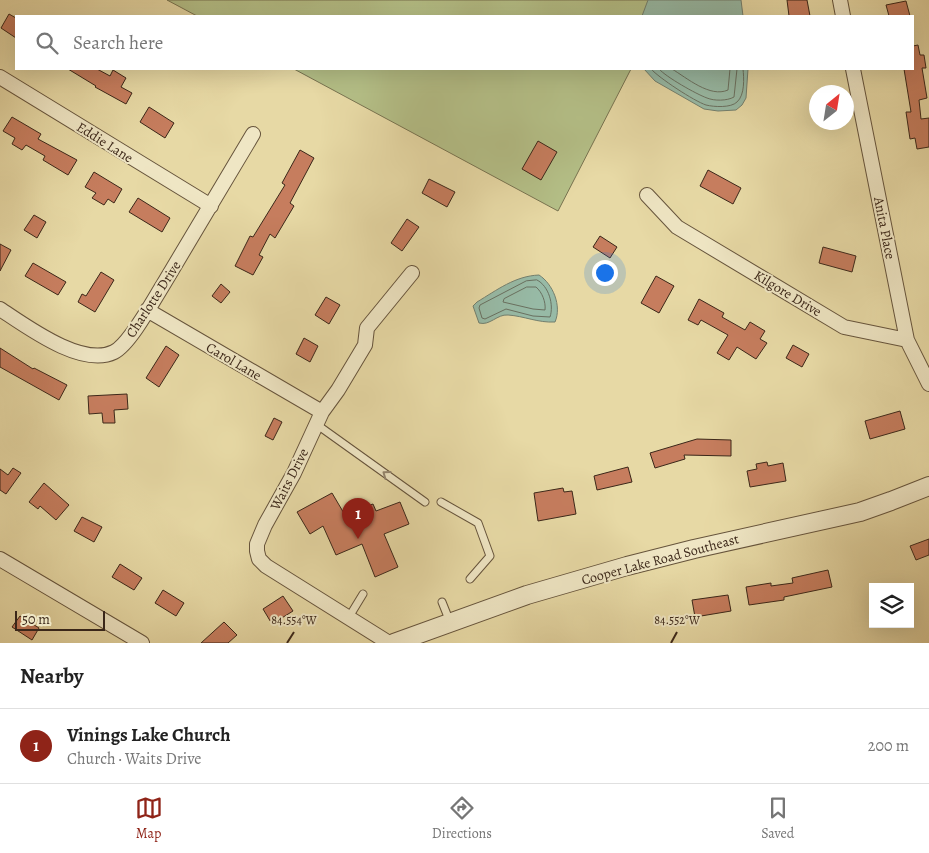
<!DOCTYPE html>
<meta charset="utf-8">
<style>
:root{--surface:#fff;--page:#f2f2f2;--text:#222;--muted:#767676;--line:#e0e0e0;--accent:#8f2418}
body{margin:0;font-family:Alegreya,serif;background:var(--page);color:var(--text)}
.controls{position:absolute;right:15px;bottom:15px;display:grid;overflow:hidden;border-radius:0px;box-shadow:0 5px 20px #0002}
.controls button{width:45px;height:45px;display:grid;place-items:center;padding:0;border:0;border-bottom:1px solid var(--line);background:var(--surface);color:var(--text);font:25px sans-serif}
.compass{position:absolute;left:809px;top:85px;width:45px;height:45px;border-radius:50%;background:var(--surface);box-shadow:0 5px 20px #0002;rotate:30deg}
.scale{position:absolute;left:15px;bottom:12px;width:90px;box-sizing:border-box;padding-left:5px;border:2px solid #3b2719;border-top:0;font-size:14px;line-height:18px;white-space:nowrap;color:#3b2719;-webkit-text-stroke:4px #efe6c4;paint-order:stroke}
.you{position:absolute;left:604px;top:272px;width:18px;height:18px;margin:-12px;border:4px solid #fff;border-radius:50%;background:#1a73e8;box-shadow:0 0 0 8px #1a73e833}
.badge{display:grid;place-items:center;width:32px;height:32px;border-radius:50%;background:var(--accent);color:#fff;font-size:16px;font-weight:700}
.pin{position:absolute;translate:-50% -41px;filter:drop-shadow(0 1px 2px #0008)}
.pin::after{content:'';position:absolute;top:26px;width:18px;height:15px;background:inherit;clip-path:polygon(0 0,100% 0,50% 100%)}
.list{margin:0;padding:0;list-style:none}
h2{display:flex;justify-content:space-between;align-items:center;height:65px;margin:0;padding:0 20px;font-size:21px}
h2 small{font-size:16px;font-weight:400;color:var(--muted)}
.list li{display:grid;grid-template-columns:32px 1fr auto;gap:15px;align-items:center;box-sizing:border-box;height:75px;padding:0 20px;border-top:1px solid var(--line)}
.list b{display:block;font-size:19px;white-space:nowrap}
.list p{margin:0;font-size:16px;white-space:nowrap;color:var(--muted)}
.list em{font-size:16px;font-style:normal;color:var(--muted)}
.icon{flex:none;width:28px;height:28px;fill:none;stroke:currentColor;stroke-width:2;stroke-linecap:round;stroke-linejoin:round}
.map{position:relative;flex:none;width:929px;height:643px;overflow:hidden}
.search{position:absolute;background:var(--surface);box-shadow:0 5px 20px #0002;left:15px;right:15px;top:15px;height:55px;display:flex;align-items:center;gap:12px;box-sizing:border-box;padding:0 18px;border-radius:0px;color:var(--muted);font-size:19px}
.sheet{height:140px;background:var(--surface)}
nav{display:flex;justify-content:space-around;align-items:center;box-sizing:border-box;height:70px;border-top:1px solid var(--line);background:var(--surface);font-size:14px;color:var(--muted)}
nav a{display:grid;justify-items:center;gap:2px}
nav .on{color:var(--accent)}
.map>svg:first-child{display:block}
</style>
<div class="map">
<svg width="929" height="643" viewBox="0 0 929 643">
<rect width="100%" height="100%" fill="#e7d9a5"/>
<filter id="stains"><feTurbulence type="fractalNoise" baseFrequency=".004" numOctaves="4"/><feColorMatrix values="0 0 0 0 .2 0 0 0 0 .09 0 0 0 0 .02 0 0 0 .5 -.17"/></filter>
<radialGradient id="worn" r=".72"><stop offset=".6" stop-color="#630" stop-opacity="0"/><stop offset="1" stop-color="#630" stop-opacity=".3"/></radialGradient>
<!-- green -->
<path fill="#b4bf87" stroke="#787350" d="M167,0H666L657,16H197Z
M294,69H631L558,211Z"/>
<!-- water -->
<path fill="#97baa6" stroke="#727f6e" d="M648,0H741L743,16H642Z
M644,69H748L746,98L742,105L736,110L718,111L704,109L655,81Z
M539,275C553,284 562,306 555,322C538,323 524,316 508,315C497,314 490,326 479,323L473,306L477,302C497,290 515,276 539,275Z"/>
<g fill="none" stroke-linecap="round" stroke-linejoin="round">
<!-- shore -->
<path stroke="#697060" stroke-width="1" d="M651,69C659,78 694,101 706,105C714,107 731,108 737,102C745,95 744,78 743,69
M659,69C666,77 696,94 707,98C714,101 727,101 734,97L737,69
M672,69C687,78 710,98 728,90L730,69
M537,280C549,286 554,305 550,317L533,316L506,309L485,319L482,318L479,308L480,305L526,281Z
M527,287H536C542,292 546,302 545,310L533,309L503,302L504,299Z"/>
</g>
<!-- building -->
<path fill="#c67d5e" stroke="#3b2719" d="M787,0H807L810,16H789Z
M906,1L910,16H889L886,5Z
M9,14L16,18V38L1,28Z
M918,45L920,55H924L926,68H922L927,98L919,100L921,119L929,118V147L917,149L915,138L910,139L906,112H911L904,69H913V46Z
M68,69H97L110,76L113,70L126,78L121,87L132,93L126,104L95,87L96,86Z
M149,107L174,123L165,138L140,122Z
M12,117L41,134L38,139L77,160L68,175L43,160L45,156L26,145L22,150L12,144L15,138L3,131Z
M538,141L557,152L541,180L522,169Z
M300,150L314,158L290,203L294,206L275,238L270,234L259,255L263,257L253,275L235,266L250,236L253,237L285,185L282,183Z
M708,170L741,188L733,204L700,186Z
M94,172L122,189L114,203L108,199L104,205L92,198L96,193L85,187Z
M429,179L455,192L447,207L422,193Z
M138,198L170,218L162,232L129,212Z
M34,215L46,222L37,238L24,230Z
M407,219L419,227L402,251L391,243Z
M600,236L617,247L610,258L593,247Z
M0,244L11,250L0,271Z
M823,247L856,256L852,272L819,263Z
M33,263L66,282L58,295L25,276Z
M101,272L114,280L95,312L78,302L82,294L86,296Z
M656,276L674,286L659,313L641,303Z
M221,284L230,292L221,303L212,296Z
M326,297L340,305L329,324L315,315Z
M699,299L724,313L722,317L745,330L750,322L765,331L760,339L767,343L756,359L737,347L729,360L717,353L728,335L701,320L698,325L688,320Z
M304,338L318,346L310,362L296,354Z
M793,345L809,354L802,367L786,358Z
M166,346L179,355L159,387L146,378Z
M0,348L33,369L34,368L67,385L59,400L0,367Z
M127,394L128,409L114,410L115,423H103L102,413L89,414L88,396Z
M900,411L905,429L870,439L865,421Z
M274,418L282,422L273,440L265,436Z
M697,439L731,440V456L684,455L685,459L655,468L650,453Z
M767,462L768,466L783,463L786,481L750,487L747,471L757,469L756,464Z
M628,467L632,482L597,490L594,476Z
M13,468L21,473L6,494L0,490V469L8,475Z
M44,483L69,505L56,520L40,506L38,509L29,502Z
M563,488L564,492L572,491L576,514L538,521L534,493Z
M332,493L345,515L373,504L376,511L400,502L409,524L384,534L398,567L375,577L362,544L336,555L323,526L310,534L297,512Z
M82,517L102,527L94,542L74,531Z
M929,539V555L916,560L910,546Z
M120,564L142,578L134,590L112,577Z
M828,570L832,587L784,597V600L749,605L746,587L771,583V586L793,583L792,578Z
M163,590L184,603L176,616L155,603Z
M728,595L731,611L695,617L692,600Z
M283,596L293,611L272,624L263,609Z
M20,616L39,628L32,640L12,627Z
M224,622L237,635L228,643H201Z"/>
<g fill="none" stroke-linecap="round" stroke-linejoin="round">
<!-- service casing -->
<g stroke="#66543c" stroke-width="9">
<path id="service" d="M316,424L425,502
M441,502L478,523L490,556L470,579
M442,602L450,622
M349,617L363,594"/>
</g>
<!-- minor casing -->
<g stroke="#66543c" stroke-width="16">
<path id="minor" d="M840,0L843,16
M853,69L907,340L929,384
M0,77L211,206
M647,195L677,227L844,327L907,340
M0,309C26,326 82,368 114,352C130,344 153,301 163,285C193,235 223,184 253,134
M147,310L322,412
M0,559L142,643
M389,643L266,566L259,559L257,551V544L265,525L294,473L322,412L338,390L365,345L367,328L412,273"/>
</g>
<!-- tertiary casing -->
<g stroke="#66543c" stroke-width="20">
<path id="tertiary" d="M394,643L527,595L627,566L694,549L860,512L891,501L929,486"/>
</g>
<!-- service -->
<use href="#service" stroke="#efe6c4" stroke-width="7"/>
<!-- minor -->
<use href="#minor" stroke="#efe6c4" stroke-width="14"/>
<!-- tertiary -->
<use href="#tertiary" stroke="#efe6c4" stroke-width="18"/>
</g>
<!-- one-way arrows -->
<defs><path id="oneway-chevron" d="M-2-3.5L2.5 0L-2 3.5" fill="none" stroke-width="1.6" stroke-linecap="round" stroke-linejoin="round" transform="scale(1.25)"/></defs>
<use stroke="#95866e" href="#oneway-chevron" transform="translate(386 474) rotate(-144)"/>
<!-- ticks -->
<path fill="none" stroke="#3b2719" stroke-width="2" d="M287,643L294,632M671,643L677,632"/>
<g text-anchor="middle" stroke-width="4" stroke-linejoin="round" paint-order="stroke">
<!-- street labels -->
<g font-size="14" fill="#3b2719" stroke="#efe6c4">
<text transform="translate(105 142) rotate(32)" y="5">Eddie Lane</text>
<text transform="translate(885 228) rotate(79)" y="5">Anita Place</text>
<text transform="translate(788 293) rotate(31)" y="5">Kilgore Drive</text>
<text transform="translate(153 299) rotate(-57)" y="5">Charlotte Drive</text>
<text transform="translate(234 361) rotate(30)" y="5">Carol Lane</text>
<text transform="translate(289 479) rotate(-63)" y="5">Waits Drive</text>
<text transform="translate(660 559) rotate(-15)" y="5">Cooper Lake Road Southeast</text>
</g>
</g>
<g font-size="12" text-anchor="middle" fill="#3b2719" stroke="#efe6c4" stroke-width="4" stroke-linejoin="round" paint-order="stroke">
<text x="294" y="624">84.554°W</text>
<text x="677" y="624">84.552°W</text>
</g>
<rect width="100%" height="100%" filter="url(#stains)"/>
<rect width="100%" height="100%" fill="url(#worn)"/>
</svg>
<div class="controls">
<button><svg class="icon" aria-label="layers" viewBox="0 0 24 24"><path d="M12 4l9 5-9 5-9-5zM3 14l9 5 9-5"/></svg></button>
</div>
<svg class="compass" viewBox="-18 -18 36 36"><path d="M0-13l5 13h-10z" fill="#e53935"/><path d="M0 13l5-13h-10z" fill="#767676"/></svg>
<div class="scale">50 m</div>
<div class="you"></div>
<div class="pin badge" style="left:358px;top:539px">1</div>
<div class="search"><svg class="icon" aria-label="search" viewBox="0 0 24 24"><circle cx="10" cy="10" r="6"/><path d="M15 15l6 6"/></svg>Search here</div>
</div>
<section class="sheet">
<h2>Nearby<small></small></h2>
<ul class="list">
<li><span class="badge">1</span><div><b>Vinings Lake Church</b><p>Church · Waits Drive</p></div><em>200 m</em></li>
</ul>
</section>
<nav>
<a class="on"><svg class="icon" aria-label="map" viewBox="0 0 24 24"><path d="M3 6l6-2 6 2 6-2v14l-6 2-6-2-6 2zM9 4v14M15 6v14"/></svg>Map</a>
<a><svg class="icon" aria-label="directions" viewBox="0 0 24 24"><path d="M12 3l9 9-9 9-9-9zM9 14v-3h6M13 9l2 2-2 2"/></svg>Directions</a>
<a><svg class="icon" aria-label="saved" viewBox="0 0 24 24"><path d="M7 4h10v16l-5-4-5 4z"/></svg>Saved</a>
</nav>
